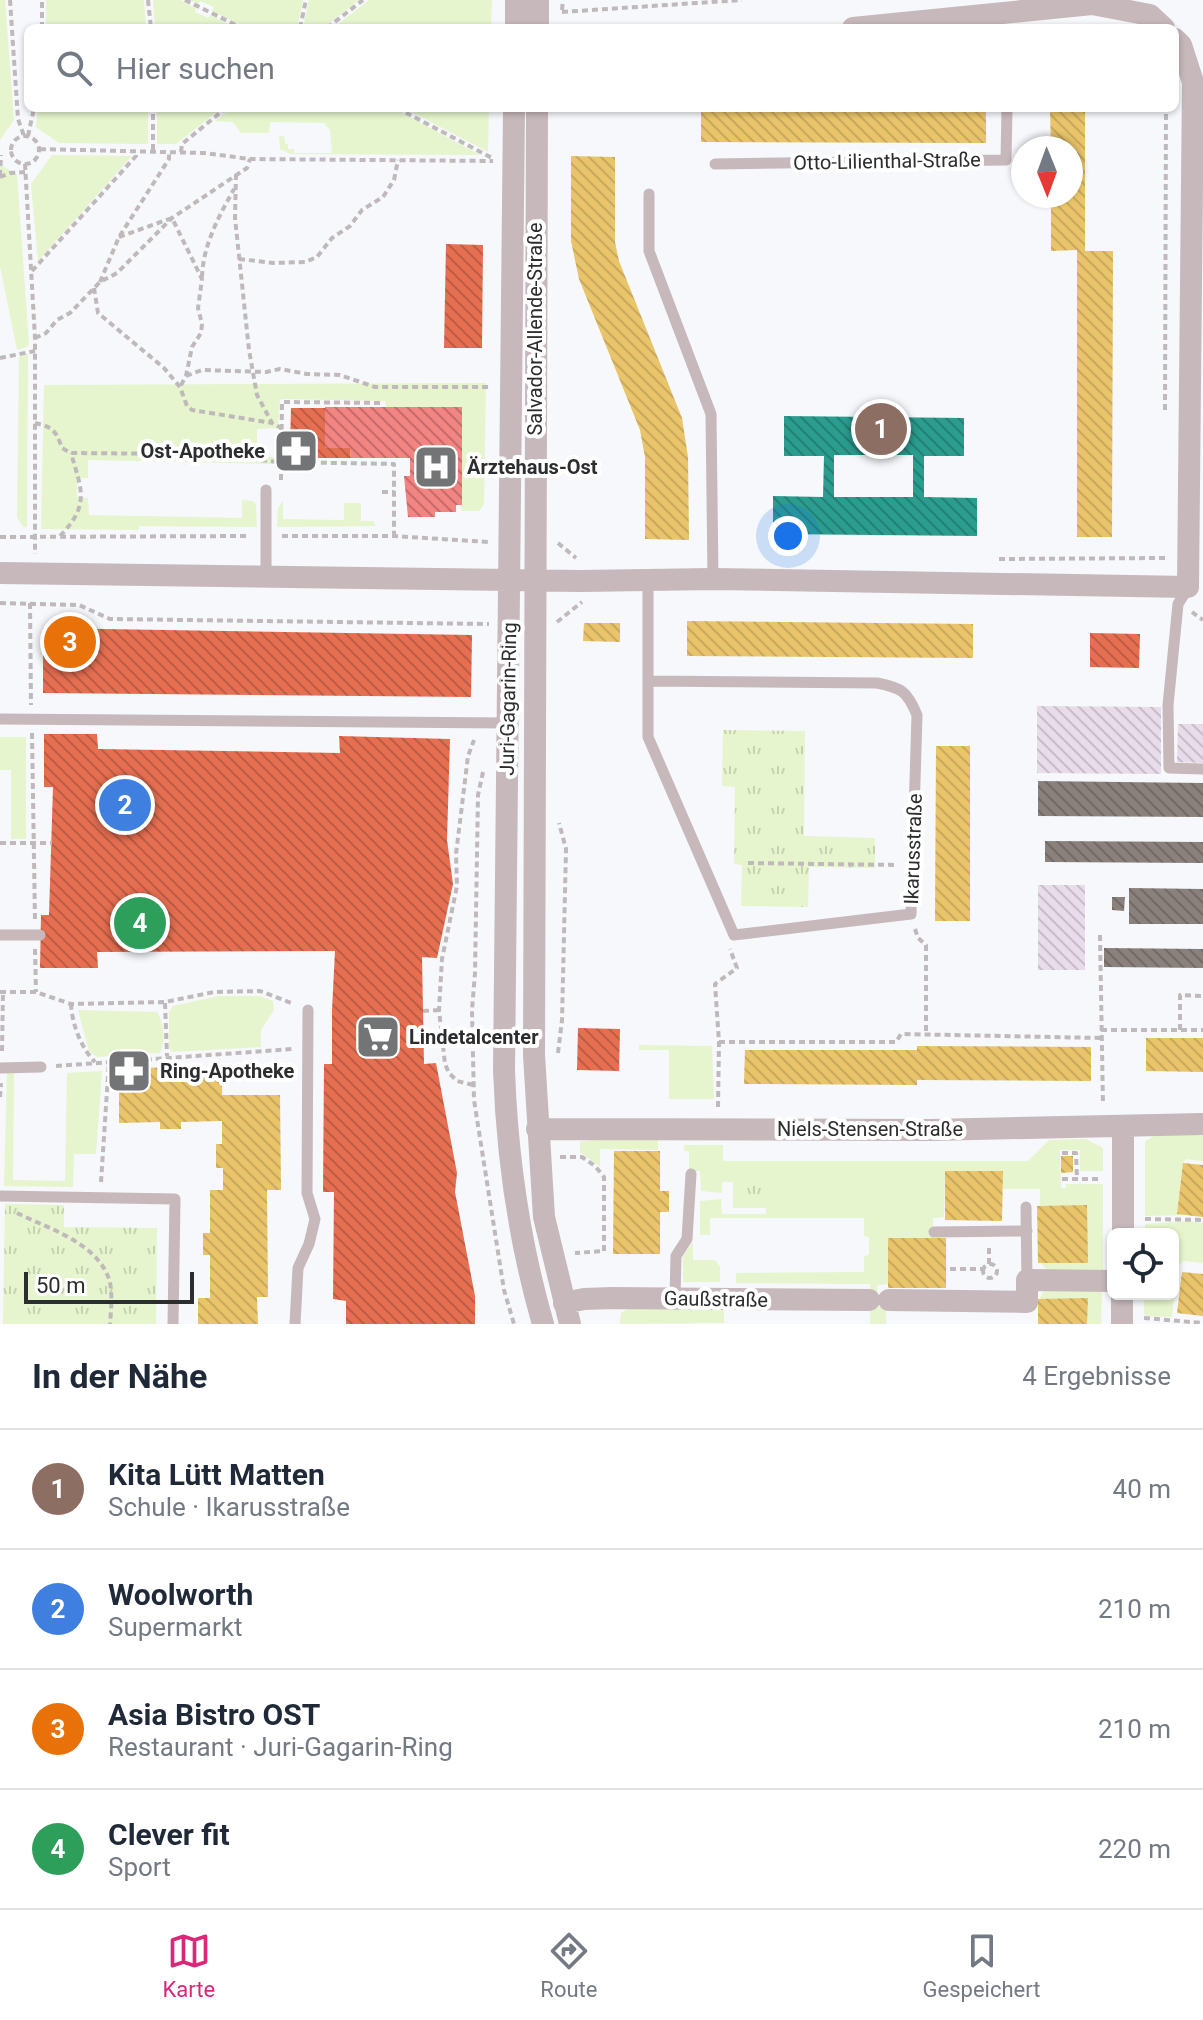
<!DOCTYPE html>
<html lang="de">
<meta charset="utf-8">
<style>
:root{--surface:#fff;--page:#f2f2f3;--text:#1f2937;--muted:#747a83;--line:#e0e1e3;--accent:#db2777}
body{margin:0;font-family:Roboto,sans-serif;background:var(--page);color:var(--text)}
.controls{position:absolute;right:24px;bottom:24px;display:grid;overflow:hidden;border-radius:12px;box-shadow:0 2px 6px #0004}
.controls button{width:72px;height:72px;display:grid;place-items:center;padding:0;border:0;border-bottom:2px solid var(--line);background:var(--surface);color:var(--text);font:40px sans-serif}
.compass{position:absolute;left:1011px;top:136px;width:72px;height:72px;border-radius:50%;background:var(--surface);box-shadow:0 2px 6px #0004;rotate:179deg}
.scale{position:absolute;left:24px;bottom:20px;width:170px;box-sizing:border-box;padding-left:8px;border:4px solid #2c2d2f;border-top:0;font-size:22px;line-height:28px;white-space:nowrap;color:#2c2d2f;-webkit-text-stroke:6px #fff;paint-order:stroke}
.you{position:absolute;left:788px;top:536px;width:28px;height:28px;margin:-20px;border:6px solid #fff;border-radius:50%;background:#1a73e8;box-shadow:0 0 0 12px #1a73e833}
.badge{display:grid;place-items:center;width:52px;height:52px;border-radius:50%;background:var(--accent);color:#fff;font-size:26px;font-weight:700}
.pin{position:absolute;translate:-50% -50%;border:4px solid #fff;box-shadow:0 2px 8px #0006}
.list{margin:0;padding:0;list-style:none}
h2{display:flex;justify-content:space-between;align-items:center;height:104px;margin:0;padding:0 32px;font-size:34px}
h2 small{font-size:26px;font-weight:400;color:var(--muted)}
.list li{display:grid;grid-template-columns:52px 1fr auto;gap:24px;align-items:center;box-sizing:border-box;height:120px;padding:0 32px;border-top:2px solid var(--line)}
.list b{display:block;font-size:30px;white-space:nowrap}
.list p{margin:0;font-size:26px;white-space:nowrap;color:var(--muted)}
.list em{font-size:26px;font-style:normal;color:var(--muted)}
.icon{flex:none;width:44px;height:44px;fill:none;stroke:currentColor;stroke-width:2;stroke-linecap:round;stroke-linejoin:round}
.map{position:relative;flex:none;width:1203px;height:1324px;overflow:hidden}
.search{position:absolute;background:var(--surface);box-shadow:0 2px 6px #0004;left:24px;right:24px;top:24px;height:88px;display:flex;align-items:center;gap:20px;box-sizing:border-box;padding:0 28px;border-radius:12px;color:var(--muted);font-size:30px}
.sheet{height:584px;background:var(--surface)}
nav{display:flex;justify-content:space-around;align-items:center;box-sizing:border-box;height:112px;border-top:2px solid var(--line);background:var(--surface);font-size:22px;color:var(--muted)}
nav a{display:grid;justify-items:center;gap:4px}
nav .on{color:var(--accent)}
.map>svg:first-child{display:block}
</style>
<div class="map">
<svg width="1203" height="1324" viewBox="0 0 1203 1324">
<defs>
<pattern id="park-tufts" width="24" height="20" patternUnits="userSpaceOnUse" patternTransform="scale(2)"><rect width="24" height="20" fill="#e6f5cd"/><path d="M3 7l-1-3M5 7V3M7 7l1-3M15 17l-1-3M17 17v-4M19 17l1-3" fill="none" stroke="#c5d2b0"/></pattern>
<pattern id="homes-back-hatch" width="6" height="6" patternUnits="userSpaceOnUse" patternTransform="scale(2)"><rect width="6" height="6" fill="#e9c46a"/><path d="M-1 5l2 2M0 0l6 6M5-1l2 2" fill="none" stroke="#c8a95c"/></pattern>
<pattern id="shops-back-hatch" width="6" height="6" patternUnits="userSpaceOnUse" patternTransform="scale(2)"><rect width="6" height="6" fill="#e76f51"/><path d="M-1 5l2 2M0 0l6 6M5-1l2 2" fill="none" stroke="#bb5c44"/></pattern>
<pattern id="schools-back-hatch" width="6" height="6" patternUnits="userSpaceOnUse" patternTransform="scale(2)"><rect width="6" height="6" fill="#2a9d8f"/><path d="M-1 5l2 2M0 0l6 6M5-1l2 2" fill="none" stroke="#248075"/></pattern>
<pattern id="health-back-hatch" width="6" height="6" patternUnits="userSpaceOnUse" patternTransform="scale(2)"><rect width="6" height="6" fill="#f28482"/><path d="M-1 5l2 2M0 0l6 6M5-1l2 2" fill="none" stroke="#c46c6b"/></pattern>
<pattern id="industry-back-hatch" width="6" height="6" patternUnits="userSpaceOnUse" patternTransform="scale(2)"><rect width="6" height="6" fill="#8a817c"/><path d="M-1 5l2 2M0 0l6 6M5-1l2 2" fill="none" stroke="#716a66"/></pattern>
<pattern id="building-back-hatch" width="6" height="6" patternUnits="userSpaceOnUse" patternTransform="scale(2)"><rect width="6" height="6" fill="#e8dbea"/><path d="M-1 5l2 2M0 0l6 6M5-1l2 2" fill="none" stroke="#c7bcc9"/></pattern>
</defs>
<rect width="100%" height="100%" fill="#f6f8fb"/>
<!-- green -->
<path fill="#e6f5cd" d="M0,0H5L14,120L0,140Z
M46,0H144L146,28H46Z
M153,0H180L196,8L195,12L208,18L210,15L236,28H155Z
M190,0H303L297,28H247L212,11L214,7L200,1L198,4Z
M309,0H359L323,28H303Z
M369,0H492L491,28H333Z
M38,108H148V144L59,143L36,127Z
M157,108H222L176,144H157Z
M231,108H393L480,155L290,154L280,149L279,136H284L285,144H288V149H294V153H332L330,130L324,123L270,122L269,133H241L233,122L215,121Z
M404,108H489L488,152Z
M52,155L132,156L38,261L31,184Z
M0,164L17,175L29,344L27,347L17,350L0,266Z
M28,354L27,527H23L17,517L19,357Z
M486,383L484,504L479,511H461L462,407H386L385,401L283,399L280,400L278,428L257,429V457H277V464L88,460V478H77V497L88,498L89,515L242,518V500L253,501L256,505L257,527L139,526V530L41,529L44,385Z
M283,501V519L344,520V503H361V521H373L376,526L277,527L278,508Z
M0,737H26V839H11V770H0Z
M218,996H260L273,1001L274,1010L261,1030V1047L172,1052L169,1048V1012L173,1006Z
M78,1010L157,1012C164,1023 166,1041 160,1053L97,1057L89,1051Z
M639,1045L712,1046L714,1099H669V1050H639Z
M102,1071L96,1154H74L73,1187L4,1186L7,1072H14L13,1180L65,1181L67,1073Z
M1203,1133V1161L1186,1159L1183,1163L1177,1213L1187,1215L1145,1216V1142L1156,1134Z
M601,1139H658V1150L600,1149V1167L580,1152V1142Z
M1086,1139L1103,1148V1171H1080V1150H1060L1061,1188H1066V1184H1103V1271H1047L1041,1263L1087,1206H1040V1189H1003L1002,1171H945L944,1217L933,1218V1238H888V1284L877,1285L878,1297H886V1324H870V1284L736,1283V1273L864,1272V1256L869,1255V1237L864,1236V1218H710V1235H700V1201L721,1199L722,1214H766V1182H722V1193L701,1191L700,1171H689V1151H684V1145H723V1161H1028L1049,1140Z
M1187,1221L1203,1223V1263L1183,1261L1177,1267L1172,1317L1147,1316L1144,1314V1294H1173V1234H1145V1224Z
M693,1242V1260H715L720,1267V1282H683V1256Z
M1047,1290L1102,1291L1101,1324H1087V1299H1040L1042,1293Z
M629,1308L724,1309V1323L620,1324L621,1313Z"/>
<!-- park -->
<path fill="url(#park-tufts)" d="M723,730L805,731L804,836L875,838V868L809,867L808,907L741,906L742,865L734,864L735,787L722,786Z
M733,1181L766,1182V1208H733Z
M5,1204L64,1205V1227L157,1228L156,1324H3Z"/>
<!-- homes -->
<path fill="url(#homes-back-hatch)" d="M701,108L986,109V143L701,142Z
M1050,108H1085V251H1113L1112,537H1077V250L1051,251V196H1071V148H1051Z
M571,156L615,157V242L619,261L682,418L688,457L689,540L645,539V457L640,430L579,279L571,241Z
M687,621L973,624V658L687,656Z
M584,623H620V642L583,641Z
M936,746H970V921H935Z
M1146,1038H1203V1072L1146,1071Z
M917,1046L1091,1047V1081L917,1080V1085L744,1084L745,1050H917Z
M222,1067V1095H280L281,1190H267L268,1297H257L258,1324H198V1298H210V1255H203V1233H210V1190H223V1168H216V1144H222V1121L181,1122V1129H160V1122L119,1123V1068Z
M614,1151H660V1191H669V1212H660V1254H613Z
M1061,1156H1073V1172L1061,1173Z
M1183,1163L1203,1165V1217L1177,1214Z
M945,1171H1003L1002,1221L945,1220Z
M1087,1205L1088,1263H1038L1037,1206Z
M888,1238H946V1288H888Z
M1182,1272L1203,1274V1316L1177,1313Z
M1088,1298L1087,1324H1038V1299Z"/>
<!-- shops -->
<path fill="url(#shops-back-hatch)" d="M446,244L483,245L482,348H444Z
M291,408H325V448H351L350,458H305V461H285V448H290Z
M43,628L472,635L471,697L43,693Z
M1090,633L1140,634L1139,668L1090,667Z
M44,734H97L98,749L340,753L339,736L450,739L447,840L453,884L437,958L422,957L424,1064L436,1063L457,1173L455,1192L475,1296V1324H346V1301L333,1299L334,1192H323L324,1064H332V1010L335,951L97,952L98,968H40L41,915H49L53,787H44Z
M578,1028L620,1029L619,1071L577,1070Z"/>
<!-- schools -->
<path fill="url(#schools-back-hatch)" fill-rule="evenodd" d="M784,416L964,418V456H924V497L977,498V536L773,534V496L823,497L824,456H784ZM834,455H913V497H834Z"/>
<!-- health -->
<path fill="url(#health-back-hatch)" d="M325,407H462V505H456V512H435V517H408L404,476H410V458H350L351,448H325Z"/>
<!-- industry -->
<path fill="url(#industry-back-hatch)" d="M1038,781L1203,783V817L1038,816Z
M1045,841L1203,842V863L1045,862Z
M1129,888L1203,889V924H1129Z
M1112,897H1125L1124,911L1112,910Z
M1104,948L1203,949V968L1104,967Z"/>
<!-- building -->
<path fill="url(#building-back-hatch)" d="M1037,706L1161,707V774L1037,773Z
M1178,724H1203V763L1177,762Z
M1038,885H1085V970H1038Z"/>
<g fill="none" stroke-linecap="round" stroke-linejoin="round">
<!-- path -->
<path stroke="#bfb9bb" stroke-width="4" stroke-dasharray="6 4" stroke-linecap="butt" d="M10,0L18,119L24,136
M148,0L151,28
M185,0L242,28
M562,10L563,0
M562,12L742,0
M42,28V0
M300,28L306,0
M327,28L363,0
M397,108L492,158
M11 150a14 14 0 1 1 28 0a14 14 0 1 1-28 0Z
M28,136L34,108
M40,149L204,153L250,159L493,161
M153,150V108
M181,152L182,144L226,108
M25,164L35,338V554
M236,174L235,218L249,350L257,395L272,423L281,428
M0,176L1,155
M0,177L10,173L25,172
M119,237L172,218L202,279L198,308L202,324L201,333L192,347L186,376L180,387
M239,259L274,263L305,262L317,257L332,238L350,226L362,210L383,197L394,180L398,160
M32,271L136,156V151
M202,277C203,245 219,216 234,189
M100,282L119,237L169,159V151
M94,288L98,313L164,368L180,387L187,406L192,410L272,423
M35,338L46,333L57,320L70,313L100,282L117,273L172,218L247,168L250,159
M0,358L35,351
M186,376L202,370L266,372L280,369L307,374L340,375L375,387H491
M1165,410L1166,108
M35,423C53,427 56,431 62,448L71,453L184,454L281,462L394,464V536
M281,480L282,402L384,403
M382,492H394
M60,536C91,504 81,489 71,453
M282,536H394L489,542
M0,537L249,536
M558,543L576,558
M999,559L1165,558
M0,603L79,605L110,619L489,624
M30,603L31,705
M1192,612L1203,620
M557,622L582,602
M32,733L35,921
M483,772L478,795L475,973L472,1010L474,1100L504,1290L514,1324
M0,843H52
M748,863L898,865
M915,929L918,938L926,945V1035
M1100,935L1103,1105
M35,949L36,992
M0,992H36L71,1004L165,1002L214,992L260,991L294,1004
M165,1003L167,1056
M71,1004C72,1024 81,1048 95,1062
M423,1011L439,1010
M1101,1030H1203
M1180,1030V995L1203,996
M719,1042H896L901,1034L1101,1038
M2,1051L3,992
M558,1053L562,1020L566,849L559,823
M56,1066L293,1049
M473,1085L457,1081L449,1073L445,1064L439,1010L442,959L457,886L456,854L468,756L474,740
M0,1097L1,1083
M718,1107L719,1042L715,984L737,968L730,949
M1062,1153H1076L1077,1179
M560,1157H582L595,1166L604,1177V1251L575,1253
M1062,1179H1100
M101,1182L109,1061
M17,1213C49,1229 96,1242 109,1279C113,1292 111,1310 110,1324
M1145,1219L1203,1220
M983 1271a7 7 0 1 1 14 0a7 7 0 1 1-14 0Z
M989,1264V1246
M950,1269H983
M1144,1318L1203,1323"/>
<!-- service -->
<path stroke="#c6b8bb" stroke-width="11" d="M715,164L1006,160L1007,108
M649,194V251L711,414L713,579
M266,577V490
M1188,588L1178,604L1168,705L1169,768L1203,769
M648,681L877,683C902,688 907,691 917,715L911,914L734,935L648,737V580
M0,719L507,723
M0,935H40
M0,1068L41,1067
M0,1196L175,1199L173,1324
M1026,1207L1027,1280
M934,1232L1027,1231
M675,1298L676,1256L687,1239L691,1174
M295,1324L298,1268L309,1244L315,1219L307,1193L308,1010"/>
<!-- minor -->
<path stroke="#c6b8bb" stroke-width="22" d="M516,28V0
M538,28V0
M853,28L1092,4L1150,15L1164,28
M514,108L504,1070C507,1156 519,1241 543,1324
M537,108L534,1055L544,1217L570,1324
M0,573L581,581L713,579L1188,587L1193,82L1181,45L1175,39
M537,1129L931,1130L1203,1124
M1123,1234V1126
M889,1300L1027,1302V1280L1113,1281
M564,1303L584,1299L612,1298L869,1300
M1122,1324V1294"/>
</g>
<!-- icons -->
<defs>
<g id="pharmacy-square" transform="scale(2.3)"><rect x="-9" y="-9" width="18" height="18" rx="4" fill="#737476" stroke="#fff"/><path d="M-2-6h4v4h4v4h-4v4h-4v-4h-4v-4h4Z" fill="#fff"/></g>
<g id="hospital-square" transform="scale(2.3)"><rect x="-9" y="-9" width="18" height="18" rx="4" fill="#737476" stroke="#fff"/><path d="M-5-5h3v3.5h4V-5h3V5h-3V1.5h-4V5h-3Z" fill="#fff"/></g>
<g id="supermarket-square" transform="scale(2.3)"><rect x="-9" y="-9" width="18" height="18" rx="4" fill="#737476" stroke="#fff"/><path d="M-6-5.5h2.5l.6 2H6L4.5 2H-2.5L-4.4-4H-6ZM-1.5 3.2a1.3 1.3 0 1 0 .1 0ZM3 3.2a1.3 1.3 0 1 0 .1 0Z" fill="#fff"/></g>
</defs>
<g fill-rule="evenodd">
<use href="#pharmacy-square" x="296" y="451"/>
<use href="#hospital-square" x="436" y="467"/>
<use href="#supermarket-square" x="378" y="1037"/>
<use href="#pharmacy-square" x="129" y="1071"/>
</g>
<g text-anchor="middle" stroke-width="8" stroke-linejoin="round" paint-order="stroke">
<!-- street labels -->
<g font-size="20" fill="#2c2d2f" stroke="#fff">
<text transform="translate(887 161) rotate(-1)" y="7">Otto-Lilienthal-Straße</text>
<text transform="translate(535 329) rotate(-90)" y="7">Salvador-Allende-Straße</text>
<text transform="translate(508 699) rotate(-89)" y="7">Juri-Gagarin-Ring</text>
<text transform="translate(913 849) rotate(-88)" y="7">Ikarusstraße</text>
<text x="870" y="1136">Niels-Stensen-Straße</text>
<text transform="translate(716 1299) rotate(1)" y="7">Gaußstraße</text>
</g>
<!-- poi labels -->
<g font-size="20" font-weight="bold" fill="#2c2d2f" stroke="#fff" text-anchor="start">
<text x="265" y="458" text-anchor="end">Ost-Apotheke</text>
<text x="467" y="474">Ärztehaus-Ost</text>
<text x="409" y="1044">Lindetalcenter</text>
<text x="160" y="1078">Ring-Apotheke</text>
</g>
</g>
</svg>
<div class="controls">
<button><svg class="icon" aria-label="locate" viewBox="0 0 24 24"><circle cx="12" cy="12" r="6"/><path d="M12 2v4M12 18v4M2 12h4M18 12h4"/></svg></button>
</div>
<svg class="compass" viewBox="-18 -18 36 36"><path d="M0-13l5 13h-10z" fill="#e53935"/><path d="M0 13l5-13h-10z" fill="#747a83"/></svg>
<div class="scale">50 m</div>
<div class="you"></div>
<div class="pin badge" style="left:881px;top:429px;background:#8d6e63">1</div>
<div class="pin badge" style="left:125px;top:805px;background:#3f7fe0">2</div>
<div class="pin badge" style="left:70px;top:642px;background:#e8710a">3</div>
<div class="pin badge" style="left:140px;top:923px;background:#2e9e5b">4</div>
<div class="search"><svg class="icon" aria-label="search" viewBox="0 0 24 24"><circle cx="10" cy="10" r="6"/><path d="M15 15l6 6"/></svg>Hier suchen</div>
</div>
<section class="sheet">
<h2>In der Nähe<small>4 Ergebnisse</small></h2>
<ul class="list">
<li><span class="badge" style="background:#8d6e63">1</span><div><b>Kita Lütt Matten</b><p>Schule · Ikarusstraße</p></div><em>40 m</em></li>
<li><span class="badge" style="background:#3f7fe0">2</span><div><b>Woolworth</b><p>Supermarkt</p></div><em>210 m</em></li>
<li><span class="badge" style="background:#e8710a">3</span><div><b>Asia Bistro OST</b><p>Restaurant · Juri-Gagarin-Ring</p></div><em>210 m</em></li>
<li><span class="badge" style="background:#2e9e5b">4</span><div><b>Clever fit</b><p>Sport</p></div><em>220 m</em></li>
</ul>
</section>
<nav>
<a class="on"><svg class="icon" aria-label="map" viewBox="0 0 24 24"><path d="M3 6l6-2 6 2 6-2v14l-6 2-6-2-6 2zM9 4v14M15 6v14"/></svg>Karte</a>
<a><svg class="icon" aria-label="directions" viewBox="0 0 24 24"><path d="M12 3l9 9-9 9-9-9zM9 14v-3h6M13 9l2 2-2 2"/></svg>Route</a>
<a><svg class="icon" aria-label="saved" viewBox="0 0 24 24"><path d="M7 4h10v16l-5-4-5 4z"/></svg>Gespeichert</a>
</nav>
